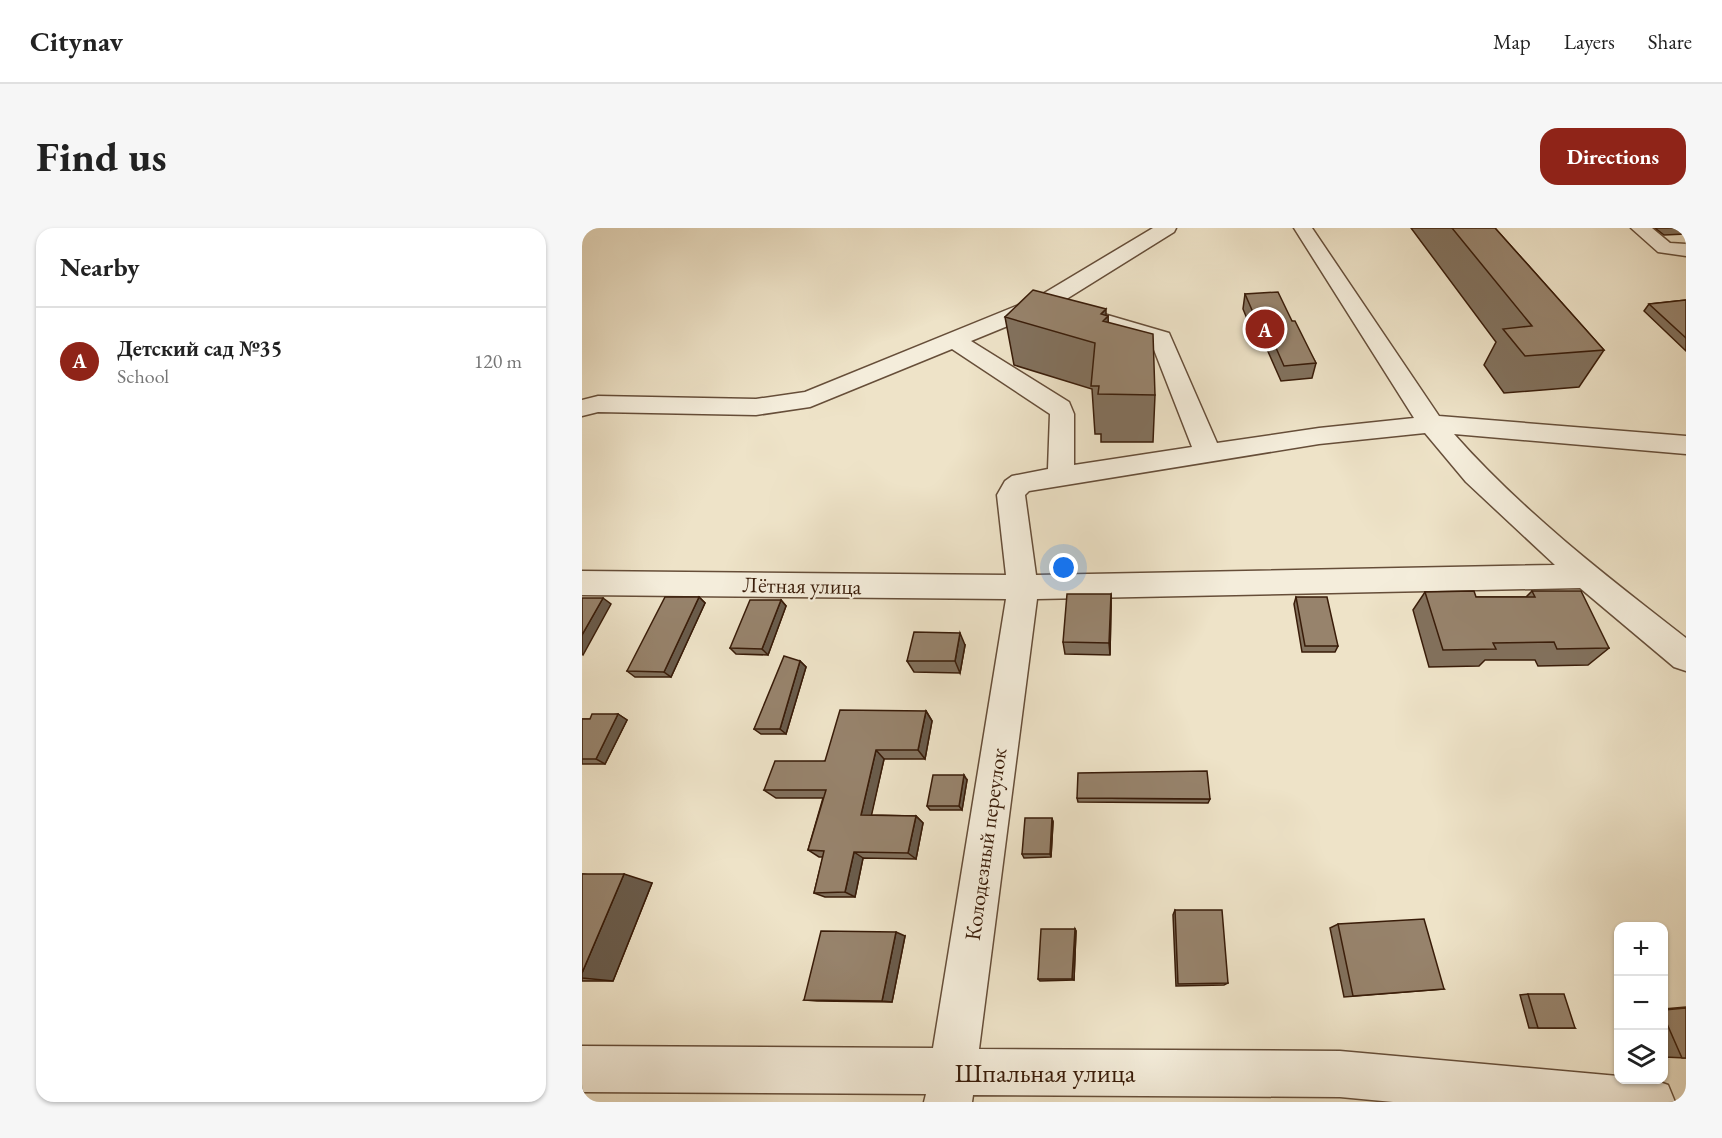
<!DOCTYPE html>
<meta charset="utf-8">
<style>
:root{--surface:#fff;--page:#f6f6f6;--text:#222;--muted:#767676;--line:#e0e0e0;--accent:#8f2418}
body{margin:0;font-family:"EB Garamond",serif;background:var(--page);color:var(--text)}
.controls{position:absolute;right:18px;bottom:18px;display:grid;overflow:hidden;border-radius:12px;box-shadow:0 2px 4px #0004}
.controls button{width:54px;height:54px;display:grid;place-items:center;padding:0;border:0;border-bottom:2px solid var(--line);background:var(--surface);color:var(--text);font:30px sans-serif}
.you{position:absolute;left:482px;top:340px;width:21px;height:21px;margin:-15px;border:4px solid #fff;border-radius:50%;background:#1a73e8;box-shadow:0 0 0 9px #1a73e833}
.badge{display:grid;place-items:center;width:39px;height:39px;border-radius:50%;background:var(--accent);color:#fff;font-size:20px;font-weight:700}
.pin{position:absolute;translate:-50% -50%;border:3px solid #fff;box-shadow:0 2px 6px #0006}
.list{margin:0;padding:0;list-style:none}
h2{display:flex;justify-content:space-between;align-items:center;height:78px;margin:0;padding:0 24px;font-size:26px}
h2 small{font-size:20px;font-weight:400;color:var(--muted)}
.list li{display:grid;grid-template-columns:39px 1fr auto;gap:18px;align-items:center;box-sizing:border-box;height:108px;padding:0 24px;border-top:2px solid var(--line)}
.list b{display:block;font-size:22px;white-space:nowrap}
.list p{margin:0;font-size:20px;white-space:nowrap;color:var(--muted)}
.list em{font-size:20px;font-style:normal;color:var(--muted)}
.icon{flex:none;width:33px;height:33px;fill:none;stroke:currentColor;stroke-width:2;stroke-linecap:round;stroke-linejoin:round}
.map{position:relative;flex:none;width:1104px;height:874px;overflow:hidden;border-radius:18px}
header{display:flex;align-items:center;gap:36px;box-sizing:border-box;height:84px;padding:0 30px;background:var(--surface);border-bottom:2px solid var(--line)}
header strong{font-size:28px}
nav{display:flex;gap:33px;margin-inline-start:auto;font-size:21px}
.intro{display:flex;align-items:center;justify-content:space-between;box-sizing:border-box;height:144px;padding:0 36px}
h1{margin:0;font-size:42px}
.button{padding:15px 27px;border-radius:18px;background:var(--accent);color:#fff;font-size:21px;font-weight:700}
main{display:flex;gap:36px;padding:0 36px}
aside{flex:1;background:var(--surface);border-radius:18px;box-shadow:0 2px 4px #0004}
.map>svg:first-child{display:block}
</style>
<header>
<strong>Citynav</strong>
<nav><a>Map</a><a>Layers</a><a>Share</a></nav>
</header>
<div class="intro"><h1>Find us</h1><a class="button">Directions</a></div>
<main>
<aside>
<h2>Nearby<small></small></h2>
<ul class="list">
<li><span class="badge">A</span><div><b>Детский сад №35</b><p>School</p></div><em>120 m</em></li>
</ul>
</aside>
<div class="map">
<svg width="1104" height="874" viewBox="0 0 1104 874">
<rect width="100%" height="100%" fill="#eee3c8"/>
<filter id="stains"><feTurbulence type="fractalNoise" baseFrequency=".00333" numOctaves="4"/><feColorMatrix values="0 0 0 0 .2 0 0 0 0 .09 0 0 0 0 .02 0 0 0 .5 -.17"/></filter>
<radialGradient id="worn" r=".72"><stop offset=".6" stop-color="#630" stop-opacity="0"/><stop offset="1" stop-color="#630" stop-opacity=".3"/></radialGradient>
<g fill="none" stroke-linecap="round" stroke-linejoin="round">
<!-- minor casing -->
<g stroke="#664e39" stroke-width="3">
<path id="minor" d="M571,0H594L592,4L470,80L389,113L487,174L492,186V237L610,219L569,114L476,86L473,81L476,76L484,75L587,105L635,215L737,200L832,190L712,0H730L857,188L1104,208V226L872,206C940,283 1023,347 1104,410V443L1092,439L998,360L455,371L397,821L758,823L1036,848V852H1072L1086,857L1093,874H811L758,869L391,867L390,874H342L344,866L0,864V818L351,820L424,371L0,367V343L424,347L415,267L423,253L430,248L466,241L468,186L370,121L228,179L174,187L16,184L0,188V172L16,168L174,171L223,164L454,70ZM843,205L884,254L973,337L454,347L443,267L447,263L737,216Z
M1049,0H1070L1088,15L1104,16V28L1076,24Z"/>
</g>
<!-- minor -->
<use href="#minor" fill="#f4eddb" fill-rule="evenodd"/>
</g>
<!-- wall -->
<path fill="#82715d" stroke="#391c09" stroke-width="1.5" d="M829,0H913L1022,122L997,159L922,165L902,137L914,114Z
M1073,0H1104V6L1082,7Z
M663,66L710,93L734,135L730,150L699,153L684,119L677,120L661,81Z
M1104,72V123L1062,83L1067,76Z
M526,88V94L573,167L571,214H519V206H513L510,161L432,137L423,89Z
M950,363L1027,420L1006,437L956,438L953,432H903L897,438L847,439L831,382L843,364L894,369H944Z
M529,366V379L528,427L483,426L481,414Z
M117,369L123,375L89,449H53L45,443Z
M714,369L756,418L753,424H720L712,376Z
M199,372L204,378L186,427L154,426L148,420Z
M383,417L378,445L332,444L325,433Z
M218,433L224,439L204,506H179L172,501Z
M344,483L350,493L343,531H302L289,587L334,588L341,595L334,631L281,630L273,669H243L232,665L241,629H237L226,622L241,570H194L182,562L243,533Z
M36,486L45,492L23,536H0V491H8Z
M385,552L380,582H348L345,578Z
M495,570L628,571L626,575L496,574Z
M471,594L469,629L442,630L440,626Z
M0,646L70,655L31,753H0Z
M593,682L646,755L642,757L594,758L591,687Z
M756,696L862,761L762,769L748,700Z
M493,701L494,703L492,752L458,753L456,751Z
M323,708L310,774L235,773L222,772Z
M946,766L993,800H947L938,767Z
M1104,779V830L1082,829V781Z"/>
<!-- shaded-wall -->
<path fill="#6a5c4c" stroke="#391c09" stroke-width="1.5" d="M524,81V90L526,88L528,136L519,86Z
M529,366V379L528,427L527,415Z
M117,369L123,375L89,449L82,444Z
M21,370L29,376L1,427L0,426V407Z
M199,372L204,378L186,427L180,421Z
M378,405L383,417L378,445L373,433Z
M218,433L224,439L204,506L198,501Z
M344,483L350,493L343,531L336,522Z
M36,486L45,492L23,536L14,531Z
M294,522L302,531L288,594L279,587Z
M382,547L385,552L380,582L377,578Z
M334,588L341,595L334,631L326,625Z
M470,590L471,594L469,629L468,626Z
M272,624L281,630L273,669L263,664Z
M42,646L70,655L31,753L0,750V745Z
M493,701L494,703L492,752L490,751Z
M314,704L323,708L310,774L300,773Z"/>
<!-- building -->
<path fill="#97836c" stroke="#391c09" stroke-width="1.5" d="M870,0H913L1022,122L943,128L921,101L950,98Z
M451,62L524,81L519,86L526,88L521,93L571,106L573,167L516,166L517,158H509L513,115L423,89Z
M696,64L710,93H713L734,135L702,138L687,104L680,105L663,66Z
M1104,72V110L1067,76Z
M892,363L894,369H953L950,363H999L1027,420L975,421L972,414L911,415L914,421L861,422L843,364Z
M485,366H529L527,415L481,414Z
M83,369H117L82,444L45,443Z
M714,369H745L756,418H723Z
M0,370H21L0,407Z
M168,372H199L180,421L148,420Z
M332,404L378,405L373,433H325Z
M202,428L218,433L198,501H172Z
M258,482L344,483L336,522H294L279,587L334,588L326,625L272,624L263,664L232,665L242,623L226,622L244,562H182L193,533H243Z
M10,486H36L14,531H0V491H8Z
M625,543L628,571L495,570L496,545Z
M351,547H382L377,578H345Z
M443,590H470L468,626H440Z
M0,646H42L0,745Z
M593,682H640L646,755L596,756Z
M842,691L862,761L771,768L756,696Z
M459,701H493L490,751H456Z
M239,703L314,704L300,773L222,772Z
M946,766H982L993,800H956Z
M1104,780V830H1100L1082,789V782Z"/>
<g text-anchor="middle" stroke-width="4.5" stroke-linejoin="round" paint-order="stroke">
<!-- street labels -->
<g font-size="22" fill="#391c09" stroke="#f4eddb">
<text transform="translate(220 357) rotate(1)" y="8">Лётная улица</text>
<text transform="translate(403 616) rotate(-82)" y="8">Колодезный переулок</text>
</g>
<!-- near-street labels -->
<g font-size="27" fill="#391c09" stroke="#f4eddb">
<text x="463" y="854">Шпальная улица</text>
</g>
</g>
<rect width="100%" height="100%" filter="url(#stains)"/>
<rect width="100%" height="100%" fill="url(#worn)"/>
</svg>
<div class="controls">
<button>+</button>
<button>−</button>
<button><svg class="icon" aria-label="layers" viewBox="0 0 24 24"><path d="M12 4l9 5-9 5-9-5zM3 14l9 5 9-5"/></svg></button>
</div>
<div class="you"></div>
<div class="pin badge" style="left:683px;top:101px">A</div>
</div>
</main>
